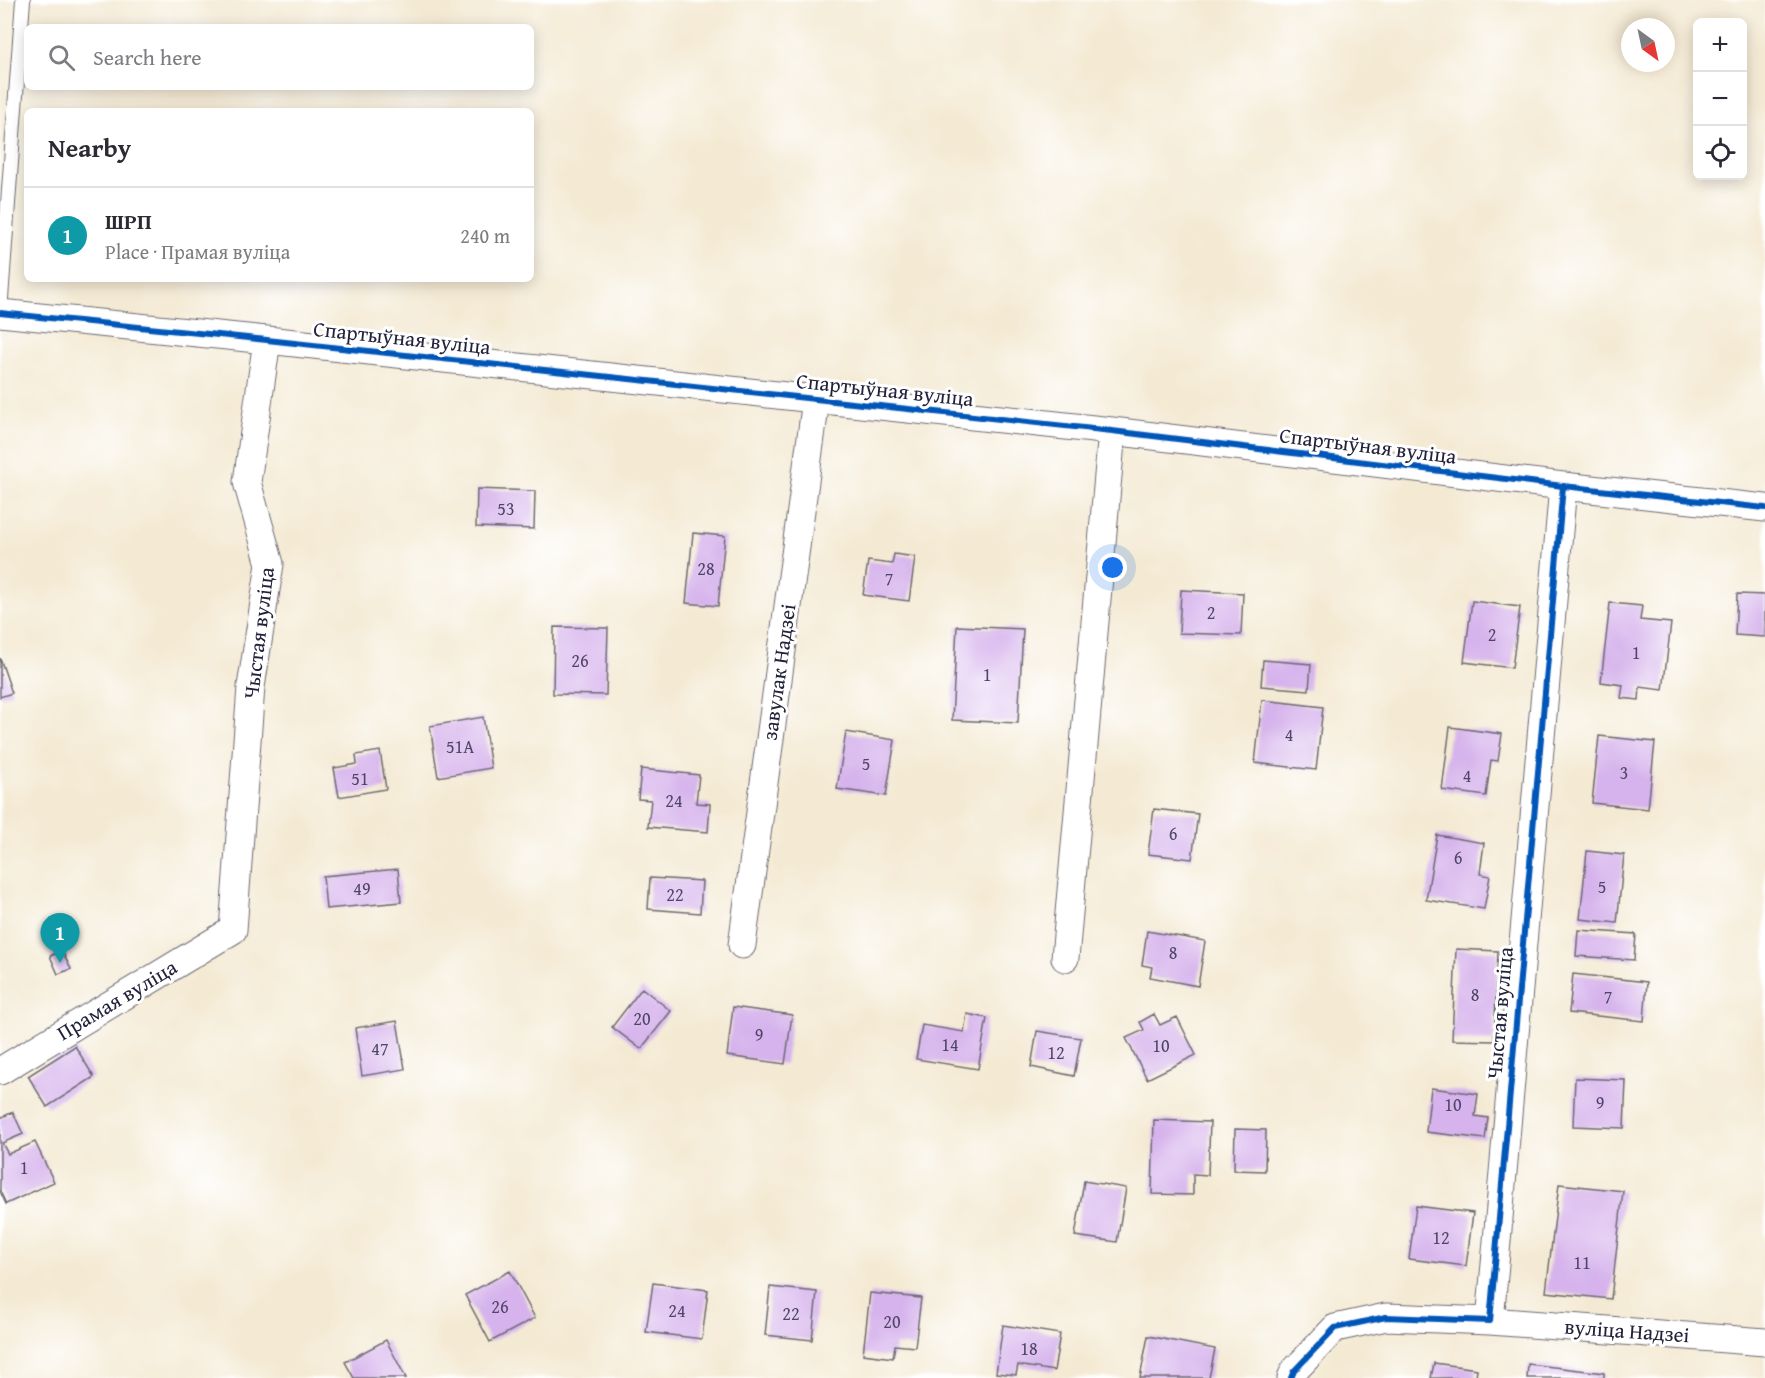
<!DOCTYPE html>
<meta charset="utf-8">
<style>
:root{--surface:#fff;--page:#f2f2f3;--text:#2b2b33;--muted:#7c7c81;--line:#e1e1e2;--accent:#ea580c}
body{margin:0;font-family:"Gentium Book Plus",serif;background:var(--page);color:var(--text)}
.controls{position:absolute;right:18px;top:18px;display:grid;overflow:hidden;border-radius:9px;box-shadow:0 3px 15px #0003}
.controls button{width:54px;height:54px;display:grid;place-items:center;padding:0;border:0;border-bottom:2px solid var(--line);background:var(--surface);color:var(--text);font:30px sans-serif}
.compass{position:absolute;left:1621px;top:18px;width:54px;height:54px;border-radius:50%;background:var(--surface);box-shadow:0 3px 15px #0003;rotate:147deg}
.you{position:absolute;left:1113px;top:568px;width:21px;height:21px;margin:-15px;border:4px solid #fff;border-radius:50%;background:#1a73e8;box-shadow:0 0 0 9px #1a73e833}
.badge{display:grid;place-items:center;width:39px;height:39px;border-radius:50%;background:var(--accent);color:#fff;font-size:20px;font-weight:700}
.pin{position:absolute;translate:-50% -50px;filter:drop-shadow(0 2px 3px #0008)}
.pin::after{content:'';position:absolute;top:32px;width:21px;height:18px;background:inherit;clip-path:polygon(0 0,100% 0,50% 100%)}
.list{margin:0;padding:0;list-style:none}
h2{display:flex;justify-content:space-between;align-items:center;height:78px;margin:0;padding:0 24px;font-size:26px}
h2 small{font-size:20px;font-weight:400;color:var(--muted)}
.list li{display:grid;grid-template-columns:39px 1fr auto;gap:18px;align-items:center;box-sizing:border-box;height:96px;padding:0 24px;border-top:2px solid var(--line)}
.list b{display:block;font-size:22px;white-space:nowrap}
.list p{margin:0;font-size:20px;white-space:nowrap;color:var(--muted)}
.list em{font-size:20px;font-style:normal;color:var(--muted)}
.icon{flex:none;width:33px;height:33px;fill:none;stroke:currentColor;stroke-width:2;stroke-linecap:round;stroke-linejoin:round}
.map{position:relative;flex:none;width:1765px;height:1378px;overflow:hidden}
.search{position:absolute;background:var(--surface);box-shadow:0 3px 15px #0003;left:24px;top:24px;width:510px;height:66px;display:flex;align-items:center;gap:15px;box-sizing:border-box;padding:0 21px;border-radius:9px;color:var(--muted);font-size:22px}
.panel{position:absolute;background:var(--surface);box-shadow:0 3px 15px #0003;left:24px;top:108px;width:510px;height:174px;border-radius:9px}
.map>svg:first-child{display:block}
</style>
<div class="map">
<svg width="1765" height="1378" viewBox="0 0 1765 1378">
<rect width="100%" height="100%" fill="#fff"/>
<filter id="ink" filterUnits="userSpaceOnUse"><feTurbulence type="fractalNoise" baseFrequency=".0167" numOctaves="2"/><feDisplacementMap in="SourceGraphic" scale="12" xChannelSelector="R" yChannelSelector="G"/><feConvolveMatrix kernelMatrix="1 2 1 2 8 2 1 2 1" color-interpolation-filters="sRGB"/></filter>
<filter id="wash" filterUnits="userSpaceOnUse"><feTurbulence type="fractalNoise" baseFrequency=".008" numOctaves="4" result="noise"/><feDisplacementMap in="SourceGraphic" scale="24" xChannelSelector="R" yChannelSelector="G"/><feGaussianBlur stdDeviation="1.35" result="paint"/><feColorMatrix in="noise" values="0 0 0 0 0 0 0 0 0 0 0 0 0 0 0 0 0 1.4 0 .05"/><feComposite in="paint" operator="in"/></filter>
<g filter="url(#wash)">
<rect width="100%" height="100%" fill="#f4ead4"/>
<g id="blocks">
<!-- building -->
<path fill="#d6b3ec" d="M477,489L535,491L534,529L476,527Z
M693,533L725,536L718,606L686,603Z
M894,554L915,557L909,601L863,595L868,561L892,564Z
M1181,590L1243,593L1241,635L1179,633Z
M1737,594L1765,595V637L1735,635Z
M1472,601L1520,607L1512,668L1464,662Z
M1610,603L1642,606L1640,620L1671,623L1663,690L1640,687L1639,700L1621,698L1623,685L1601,682Z
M957,626L1023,629L1018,723L952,720Z
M554,627L608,628L606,695L553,694Z
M0,658L12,693L0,697Z
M1263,660L1311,664L1309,690L1261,686Z
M1262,700L1323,707L1316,770L1255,763Z
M483,717L491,768L438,777L430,726Z
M1450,727L1502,734L1498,761L1491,760L1486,796L1442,790Z
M846,732L895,740L886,796L837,789Z
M1599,736L1655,742L1648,809L1592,803Z
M380,751L386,789L339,797L334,768L357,764L356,755Z
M641,769L699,775L696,803L710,804L708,832L648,827L651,800L638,799Z
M1154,809L1198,814L1192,859L1148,854Z
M1437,835L1484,843L1480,874L1490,876L1484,909L1426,900Z
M1587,851L1624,855L1617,923L1580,919Z
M398,869L401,902L326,909L323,876Z
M650,878L702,881L700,913L648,909Z
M1578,930L1636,934L1634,960L1576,956Z
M1147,931L1205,941L1198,986L1150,977L1152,967L1142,965Z
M1456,949L1498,951L1494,1041L1452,1040Z
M62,951L71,969L58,974L50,956Z
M1573,974L1647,982L1644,1021L1569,1013Z
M642,988L671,1011L641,1049L612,1027Z
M733,1007L792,1015L785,1064L727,1056Z
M967,1014L987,1018L978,1069L916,1059L922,1025L964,1032Z
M1154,1014L1160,1025L1177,1017L1196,1055L1147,1079L1126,1038L1144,1030L1140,1022Z
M397,1021L405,1069L362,1076L355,1028Z
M1037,1031L1081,1038L1074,1076L1031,1067Z
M75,1046L94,1077L47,1107L28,1076Z
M1575,1078L1626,1080L1624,1128L1573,1126Z
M1431,1088L1478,1094L1475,1116L1488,1118L1485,1139L1426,1132Z
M13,1112L23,1134L2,1143L8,1154L35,1142L54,1182L6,1204L0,1191V1118Z
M1154,1120L1210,1122L1208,1175L1193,1174V1195L1152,1194Z
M1235,1129L1266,1130L1265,1171L1234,1170Z
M1084,1181L1126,1188L1117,1242L1075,1236Z
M1559,1184L1623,1191L1611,1299L1546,1292Z
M1416,1206L1473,1213L1466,1266L1409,1259Z
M510,1271L535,1318L490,1342L465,1295Z
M653,1283L708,1290L702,1339L646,1332Z
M770,1287L817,1292L812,1340L765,1335Z
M870,1293L921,1298L915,1347L895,1345L893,1358L863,1354Z
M1003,1325L1060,1334L1054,1371L1018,1365L1016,1375L996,1373Z
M1148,1336L1215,1349L1209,1378H1140Z
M386,1340L406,1378H354L345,1362Z
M1434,1363L1477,1369L1476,1378H1431Z
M1528,1364L1604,1373V1378H1527Z"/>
</g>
</g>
<g filter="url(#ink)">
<use href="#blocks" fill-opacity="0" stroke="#6c6871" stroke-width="1.5"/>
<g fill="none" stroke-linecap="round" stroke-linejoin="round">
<!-- lane casing -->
<g stroke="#6c6871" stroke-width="16">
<path id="lane" d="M0,312L23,0"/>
</g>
<!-- street casing -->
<g stroke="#6c6871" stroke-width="29">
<path id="street" d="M0,313L267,340L1112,431L1563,486L1765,508
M742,945L816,400
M1065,958L1112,431
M0,1071L233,930L251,687L270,564L247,482L267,340
M1490,1321L1765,1342
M1291,1378L1294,1371L1335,1328L1386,1317L1490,1321L1563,486"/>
</g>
<!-- lane -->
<use href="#lane" stroke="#fff" stroke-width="14"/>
<!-- street -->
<use href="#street" stroke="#fff" stroke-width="27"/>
<!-- cycleway casing -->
<g stroke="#fff" stroke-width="10">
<path id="cycleway" d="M0,313L267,340L1112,431L1563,486L1765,508
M1291,1378L1294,1371L1335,1328L1386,1317L1490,1321L1563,486"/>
</g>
<!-- cycleway -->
<use href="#cycleway" stroke="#0057b8" stroke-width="6"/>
</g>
</g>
<g text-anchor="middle" stroke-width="6" stroke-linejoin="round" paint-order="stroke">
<!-- number labels -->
<g font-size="18" fill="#4f4667">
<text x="506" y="515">53</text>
<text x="706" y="575">28</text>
<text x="889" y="585">7</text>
<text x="1211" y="619">2</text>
<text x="1492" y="641">2</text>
<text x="1636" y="659">1</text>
<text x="580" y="667">26</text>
<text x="987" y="681">1</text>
<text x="1289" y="741">4</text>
<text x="460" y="753">51А</text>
<text x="866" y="770">5</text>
<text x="1624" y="779">3</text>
<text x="1467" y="782">4</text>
<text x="360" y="785">51</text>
<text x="674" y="807">24</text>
<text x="1173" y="840">6</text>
<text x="1458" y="864">6</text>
<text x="1602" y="893">5</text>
<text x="362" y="895">49</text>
<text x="675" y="901">22</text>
<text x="1173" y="959">8</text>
<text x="1475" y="1001">8</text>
<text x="1608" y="1003">7</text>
<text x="642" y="1025">20</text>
<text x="759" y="1041">9</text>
<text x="950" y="1051">14</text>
<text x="1161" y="1052">10</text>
<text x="380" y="1055">47</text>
<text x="1056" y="1059">12</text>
<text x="1600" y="1109">9</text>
<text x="1453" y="1111">10</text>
<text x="24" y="1174">1</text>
<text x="1441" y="1244">12</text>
<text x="1582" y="1269">11</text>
<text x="500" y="1313">26</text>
<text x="677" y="1317">24</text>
<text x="791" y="1320">22</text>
<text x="892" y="1328">20</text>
<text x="1029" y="1355">18</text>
</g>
<!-- street labels -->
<g font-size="21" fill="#22223b" stroke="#fff">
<text transform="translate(402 338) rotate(6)" y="7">Спартыўная вуліца</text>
<text transform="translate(885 390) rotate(6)" y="7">Спартыўная вуліца</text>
<text transform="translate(1368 446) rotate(7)" y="7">Спартыўная вуліца</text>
<text transform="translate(259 633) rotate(-83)" y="7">Чыстая вуліца</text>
<text transform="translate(779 672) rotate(-82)" y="7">завулак Надзеі</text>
<text transform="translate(117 1000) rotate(-31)" y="7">Прамая вуліца</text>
<text transform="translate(1500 1013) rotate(-85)" y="7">Чыстая вуліца</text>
<text transform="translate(1627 1331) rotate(4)" y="7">вуліца Надзеі</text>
</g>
</g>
</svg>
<div class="controls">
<button>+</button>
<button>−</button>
<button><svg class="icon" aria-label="locate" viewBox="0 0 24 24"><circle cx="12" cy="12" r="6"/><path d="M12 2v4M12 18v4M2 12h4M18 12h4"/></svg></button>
</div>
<svg class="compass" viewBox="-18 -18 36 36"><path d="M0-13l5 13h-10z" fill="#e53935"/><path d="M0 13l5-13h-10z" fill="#7c7c81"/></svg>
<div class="you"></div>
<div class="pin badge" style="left:60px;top:963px;background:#0f9aa8">1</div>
<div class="search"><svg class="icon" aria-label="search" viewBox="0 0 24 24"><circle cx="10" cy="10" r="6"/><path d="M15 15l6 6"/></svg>Search here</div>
<section class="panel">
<h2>Nearby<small></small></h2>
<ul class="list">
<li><span class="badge" style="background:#0f9aa8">1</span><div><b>ШРП</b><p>Place · Прамая вуліца</p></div><em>240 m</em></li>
</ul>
</section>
</div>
